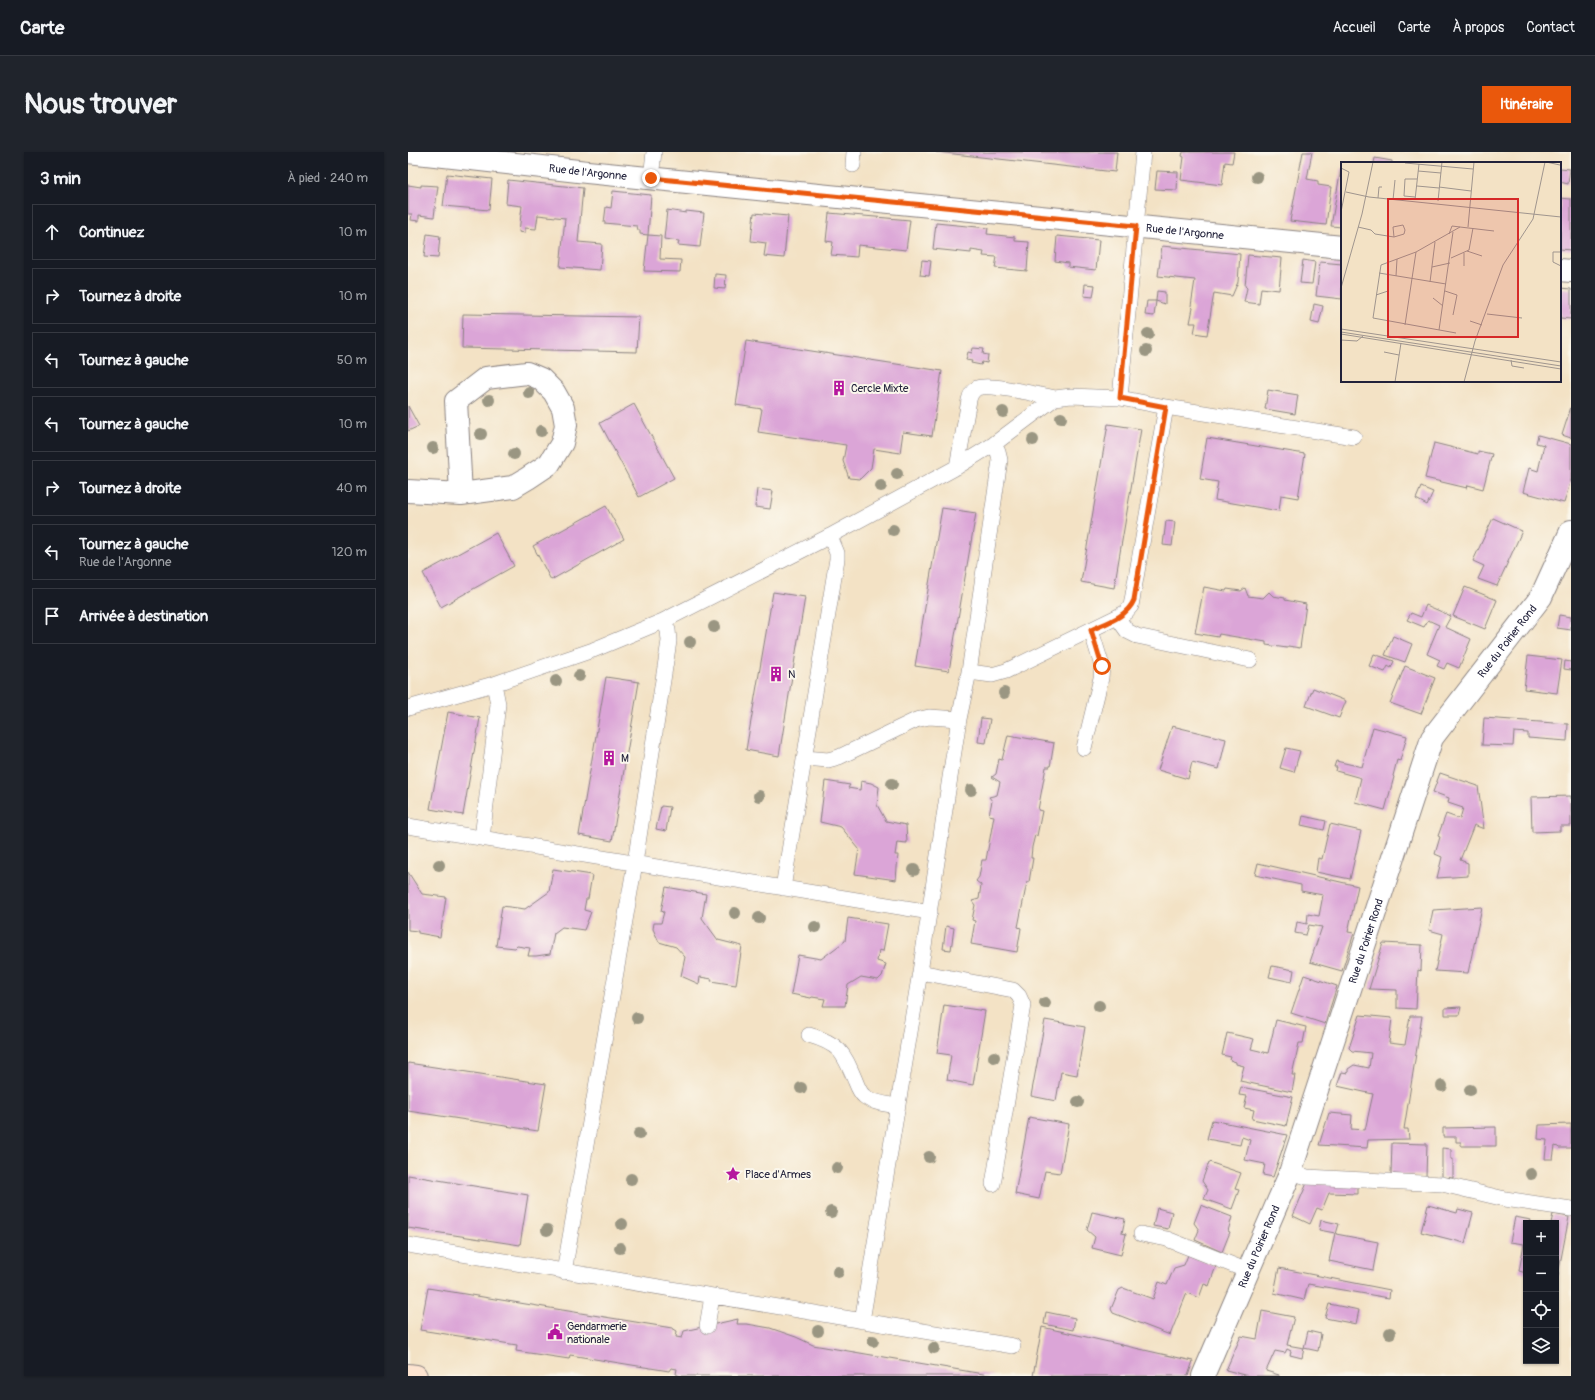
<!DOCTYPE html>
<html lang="fr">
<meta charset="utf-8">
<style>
:root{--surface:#171b24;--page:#20242c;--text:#f1f3f6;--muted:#9ea1a6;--line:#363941;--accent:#ea580c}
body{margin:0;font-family:Pangolin,sans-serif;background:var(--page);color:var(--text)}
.controls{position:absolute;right:12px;bottom:12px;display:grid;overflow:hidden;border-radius:0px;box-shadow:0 1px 3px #0004}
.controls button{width:36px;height:36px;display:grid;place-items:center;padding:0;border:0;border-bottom:1px solid var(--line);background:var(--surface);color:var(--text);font:20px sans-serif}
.stop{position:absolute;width:12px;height:12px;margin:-9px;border:3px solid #ea580c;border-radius:50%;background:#fff}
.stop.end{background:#ea580c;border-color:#fff;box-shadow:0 1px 4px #0008}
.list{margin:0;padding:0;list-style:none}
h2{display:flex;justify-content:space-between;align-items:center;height:52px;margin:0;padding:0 16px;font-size:17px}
h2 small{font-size:13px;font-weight:400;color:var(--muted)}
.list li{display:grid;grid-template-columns:26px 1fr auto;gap:12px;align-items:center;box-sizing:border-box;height:56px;margin:0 8px 8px;padding:0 8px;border:1px solid var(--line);border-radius:0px}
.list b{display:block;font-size:15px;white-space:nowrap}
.list p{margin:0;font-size:13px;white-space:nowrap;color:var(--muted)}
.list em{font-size:13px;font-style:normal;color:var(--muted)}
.icon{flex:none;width:22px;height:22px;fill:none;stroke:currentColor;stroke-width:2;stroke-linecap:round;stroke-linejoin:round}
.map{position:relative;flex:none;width:1163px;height:1224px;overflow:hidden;border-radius:0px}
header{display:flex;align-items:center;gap:24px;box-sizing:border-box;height:56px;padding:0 20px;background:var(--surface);border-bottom:1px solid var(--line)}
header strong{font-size:19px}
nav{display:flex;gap:22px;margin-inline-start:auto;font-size:14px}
.intro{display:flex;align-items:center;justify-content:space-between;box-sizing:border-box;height:96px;padding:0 24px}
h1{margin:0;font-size:28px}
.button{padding:10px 18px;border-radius:0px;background:var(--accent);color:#fff;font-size:14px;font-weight:700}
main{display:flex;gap:24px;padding:0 24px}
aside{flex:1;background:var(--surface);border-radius:0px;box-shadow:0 1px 3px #0004}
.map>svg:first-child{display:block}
</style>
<header>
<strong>Carte</strong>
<nav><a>Accueil</a><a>Carte</a><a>À propos</a><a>Contact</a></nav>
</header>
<div class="intro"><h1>Nous trouver</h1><a class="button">Itinéraire</a></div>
<main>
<aside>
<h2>3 min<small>À pied · 240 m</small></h2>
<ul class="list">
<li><svg class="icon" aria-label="ahead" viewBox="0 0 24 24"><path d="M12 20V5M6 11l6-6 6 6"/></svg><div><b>Continuez</b></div><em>10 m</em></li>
<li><svg class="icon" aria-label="right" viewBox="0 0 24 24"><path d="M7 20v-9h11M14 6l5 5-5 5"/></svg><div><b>Tournez à droite</b></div><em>10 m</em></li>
<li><svg class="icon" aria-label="left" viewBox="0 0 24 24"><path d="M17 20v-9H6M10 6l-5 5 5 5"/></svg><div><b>Tournez à gauche</b></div><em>50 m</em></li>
<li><svg class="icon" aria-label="left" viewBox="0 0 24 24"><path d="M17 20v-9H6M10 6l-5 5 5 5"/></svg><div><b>Tournez à gauche</b></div><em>10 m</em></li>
<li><svg class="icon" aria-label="right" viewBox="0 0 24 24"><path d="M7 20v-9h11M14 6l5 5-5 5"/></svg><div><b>Tournez à droite</b></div><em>40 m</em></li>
<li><svg class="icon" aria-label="left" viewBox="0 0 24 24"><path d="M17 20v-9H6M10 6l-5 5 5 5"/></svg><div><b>Tournez à gauche</b><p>Rue de l'Argonne</p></div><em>120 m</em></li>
<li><svg class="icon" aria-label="arrive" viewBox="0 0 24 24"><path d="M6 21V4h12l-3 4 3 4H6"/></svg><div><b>Arrivée à destination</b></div></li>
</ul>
</aside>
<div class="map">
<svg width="1163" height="1224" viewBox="0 0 1163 1224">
<rect width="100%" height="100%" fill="#fbf7ec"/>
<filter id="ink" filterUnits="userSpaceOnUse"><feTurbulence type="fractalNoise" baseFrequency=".025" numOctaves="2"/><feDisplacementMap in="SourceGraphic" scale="8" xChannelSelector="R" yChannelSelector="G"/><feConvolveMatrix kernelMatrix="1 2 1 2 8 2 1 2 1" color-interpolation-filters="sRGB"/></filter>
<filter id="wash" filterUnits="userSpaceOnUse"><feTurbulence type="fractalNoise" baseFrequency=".012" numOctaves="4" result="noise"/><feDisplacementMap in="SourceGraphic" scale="16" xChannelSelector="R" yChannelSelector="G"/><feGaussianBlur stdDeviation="0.9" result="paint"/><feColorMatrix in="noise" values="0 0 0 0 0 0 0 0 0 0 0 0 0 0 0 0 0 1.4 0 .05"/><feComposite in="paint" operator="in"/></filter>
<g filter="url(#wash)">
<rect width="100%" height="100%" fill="#f3e2c5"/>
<g id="blocks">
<!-- building -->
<path fill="#dba5d7" d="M528,0H709L707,20Z
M775,0H826L824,11L817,10L814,33L773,28L776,5L774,4Z
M895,0H904L899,27L910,29V33L923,35L918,73L882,69Z
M967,6L984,9V11H966Z
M933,16H934V75L923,74Z
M1152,16L1162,17L1160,32L1152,30Z
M749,19L770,20L769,38L747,37Z
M39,22L84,27L81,58L35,54Z
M100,28L175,36L170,90L194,92L192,118L152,115L157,66L130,63L128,77L117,76V81L111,80L114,54L98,52Z
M0,33L13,35V33L30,34L26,65L11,63V69L3,68L4,62H0Z
M205,39L243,43L240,83L232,82V78H230L229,74L196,71L198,55L203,56Z
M1152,46L1163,47V98L1152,97Z
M259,58L278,61V59L296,61L292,95L270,93L271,89L256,87Z
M346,61L380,64L376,106L356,104L358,91L343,89Z
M421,61L502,68L498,98L450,93L449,105L423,103L425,90L418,89Z
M528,71L580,76L579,82L607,85V89L621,90L619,119L587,116L589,105L575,104L576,100L563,98V101L525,97Z
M19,82L32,84L30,106L16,105Z
M240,83L253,84L252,107L273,108L272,120L236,119Z
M649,84L691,88L688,118L660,115V111L647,109Z
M754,94L832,102L830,130L824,144L806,141L799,183L786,181L788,171H782L785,156L783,154L787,128L750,124Z
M840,103L874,106L871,138L853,136L851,152L836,150L839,136L837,134Z
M514,108L523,109L521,124L512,123Z
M895,108L907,110L904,132L892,131Z
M912,110L934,112V147L908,144Z
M307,122L318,123L317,137L306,136Z
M677,132L687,133L685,145L676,144Z
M1152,136L1163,137V167L1152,166Z
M749,139L757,140V152L748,149Z
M739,149H748L746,164L737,163Z
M906,152L915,154L911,172L903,170Z
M55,162L231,165L229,200L54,196Z
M338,189L534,219L524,284L495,280L492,301L466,297L463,316L452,327L441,326L435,309L438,293L350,280L354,257L328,253Z
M565,196L576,197L575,202L580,203L579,211L574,210L573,213L563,211L564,209L558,208L560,200L564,201Z
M860,238L890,243L887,262L857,257Z
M226,252L266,326L231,345L192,271Z
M0,254L11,274L0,279Z
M1163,255V286L1154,283Z
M700,272L733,277L706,436L673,430Z
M1130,283L1163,292V327L1156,351L1115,340L1121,316L1130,319L1136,293L1128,291Z
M799,286L897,302L890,346L873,343L871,359L807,348L810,330L792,327Z
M1026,291L1070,302V299L1084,302L1075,337L1060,333L1059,336L1017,326Z
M1013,335L1025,340L1019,353L1008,347Z
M349,337L365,339L362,357L347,355Z
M198,354L216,387L143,428L125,394Z
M534,356L568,361L541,519L507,514Z
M1085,366L1114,379L1089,434L1070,427L1076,414L1065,409Z
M758,369L767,370L764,394L755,393Z
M88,381L106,414L33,455L15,421Z
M796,435L818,439L819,437L833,439L837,436L840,444L855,446L861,440L865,444L877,446V448L898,452L892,496L880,494L879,496L858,493V490L811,482L810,485L787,481Z
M1057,435L1089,448L1077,477L1045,464Z
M365,440L397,445L371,604L338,598Z
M1018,453L1043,464L1037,475L1063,487L1051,516L1039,511L1036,517L1029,514L1032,508L1019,502L1031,473L1020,468L1016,475L999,468L1003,461L1013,465Z
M1151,463L1163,465V478L1149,476Z
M985,484L1004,492L997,510L977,503Z
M966,502L986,509L983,516L980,514L977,520L961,514Z
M1120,504L1154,508L1149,541L1116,537Z
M1157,509L1163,510V518L1156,517Z
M997,514L1027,526L1013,562L982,551Z
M198,525L231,530L204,689L171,683Z
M905,536L938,549L931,566L898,554Z
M40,560L72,566L55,663L22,657Z
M573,566L582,567L578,591L570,590Z
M1076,566L1160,572L1159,589L1120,586V581L1106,580L1105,594L1074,593Z
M764,574L818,587L811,617L784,610L780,627L750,618Z
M965,575L999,584L992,609L989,608L985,624L986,625L977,658L947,650L953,626L928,619L929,615H926L928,609L954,615Z
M600,583L646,591L642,615H638L630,658L634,659L629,684L627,683L624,695L623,706H625L621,730H619L610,775L613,776L609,800L563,792L567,769L564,768L567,753L564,749L571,747L573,733L568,729L571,725L574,708H578L586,664L581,663L584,649L581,645L589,643L592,630L584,625L588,622L591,607L594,608Z
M878,596L892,599L886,620L872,616Z
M1032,621L1070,634L1076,677L1066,673L1052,708L1060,711V724L1029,726L1034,705L1027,702L1032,685L1030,684L1038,662L1052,667L1055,656L1040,651L1041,646L1025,640Z
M417,629L442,633L440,636L452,638L453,629L463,631L471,635L469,653L478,669L498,673L499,691L489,690L487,703H490L488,728L447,722L451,697L433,675L412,670Z
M1163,644V674H1152V679L1124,680L1123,645Z
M253,654L262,655L258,679L248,677Z
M895,664L918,669L916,678L893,673Z
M922,672L953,679L942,727L908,720L910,706L914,707Z
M850,711L950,734L940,780L946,781L934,819L902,810L914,775L901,773L898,783L887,781L889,770L899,772L900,762L911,764L915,743L893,739V733L847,723Z
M145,717L184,723L180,747H178L176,758L183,760L176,778L154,775L146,781L142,802L128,804H120L122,796L109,794L107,796L88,794L94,754L117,757L141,740Z
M0,720L14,742L38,745L32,785L10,781V779L0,778Z
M258,735L298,742L294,766L310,788L334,794L328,833L303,829L304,827L292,825L291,832L273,824L277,805L268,795L251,790L245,777L246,771H253L256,760L253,759Z
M1074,755L1060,821L1027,819L1035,782L1021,778L1025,758Z
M440,766L480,772L475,799L471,798L469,809L478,812L474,824L470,828L453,825L440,833L437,854H415L417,847L404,845L403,846L383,842L390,803L413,807L437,789Z
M538,774L546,776L543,798L535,797Z
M975,791L1014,793L1013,819L1010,818L1008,857L989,856V838L961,837Z
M864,814L886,818L884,830L861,825Z
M896,823L929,834L917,872L883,861Z
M536,853L577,859L565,933L539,928L543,903L529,901Z
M1053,855L1051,863H1037V856Z
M952,863L984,866L981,891L997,893L1002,864H1014L996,977H1000L1001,987L960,988L959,996L911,993L921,961L944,963L943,977L957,978L965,942L929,934L934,920L940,921V917L946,913L961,916L963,901L944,899L941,896Z
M637,868L677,875L669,923L653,920L648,949L623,944Z
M868,868L898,875L895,891H891L884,923H887L884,940L832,929L836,914L828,912V910L822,908L823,905L814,903L819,881L846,887L843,897L860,901Z
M0,911L138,932L130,979L0,959Z
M833,935L885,945L878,974L844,967L846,958L836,956L839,944L831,943Z
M621,965L661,972L652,1021L637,1019L631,1047L607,1042Z
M804,968L879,983L865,1025L855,1023L857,1012L837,1008L842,988L834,985L832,993L799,987Z
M1163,972V996H1151L1150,995L1147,994L1145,1007H1137L1139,988L1130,987L1131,973Z
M1088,975V994H1053V990H1048V985H1035V976Z
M984,991L1019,992L1018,1024L983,1022Z
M1034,996L1043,997V1007H1045V1026L1034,1025Z
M801,1010L833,1021L827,1037L831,1038L824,1057L796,1047L800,1038L794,1029Z
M0,1023L120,1043L112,1093L0,1076Z
M899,1031L950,1033V1042L921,1041L914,1058L909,1056L902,1072L885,1064Z
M793,1053L824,1065L820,1079L822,1080L814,1100L787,1088L791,1078L786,1071Z
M1020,1053L1049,1061L1050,1057L1065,1061L1057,1091L1013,1080Z
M749,1056L764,1060L760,1077L745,1074Z
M684,1060L717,1067L714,1081L718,1082L713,1103L684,1096L687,1085L679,1078Z
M1145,1062L1161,1065L1149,1128L1148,1071H1143Z
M1107,1065L1123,1068L1122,1071H1118V1121L1111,1119L1116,1092L1102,1090Z
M913,1068L931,1072L928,1082L970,1090L965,1118L921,1109L927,1081L911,1078Z
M780,1103L808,1114L801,1134L796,1132L791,1146L779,1141L762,1183L705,1161L703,1157L711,1138L715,1136L745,1147L751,1130L759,1133L766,1116L776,1113Z
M871,1116L982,1138L981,1146L900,1132L896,1148L866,1141Z
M20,1136L264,1176L269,1179L268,1185L274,1186L276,1179L330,1167L329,1172H339L362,1176L388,1185L405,1193L587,1224H272L268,1222L269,1217L263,1216L261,1219L162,1203L161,1207L108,1199L109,1193L12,1178Z
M921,1152L951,1158L948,1172L917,1166Z
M854,1159L886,1165L879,1193L896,1196L894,1206L882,1203L883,1199L879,1197L877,1201L867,1199L858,1219L871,1223V1224H841L818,1218L833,1184L849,1187Z
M638,1160L667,1166L665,1178L636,1172Z
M634,1175L785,1209L780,1224H625Z
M900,1179L913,1182L910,1199L896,1196Z"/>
</g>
</g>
<g filter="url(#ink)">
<use href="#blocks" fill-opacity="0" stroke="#8a8280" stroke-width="1"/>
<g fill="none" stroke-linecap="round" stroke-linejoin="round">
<!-- service casing -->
<g stroke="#8a8280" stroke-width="16">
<path id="service" d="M445,13L446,0
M243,26L246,0
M712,246L735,0
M549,315L561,248C562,243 564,239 569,236C582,231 631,243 647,246
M709,465L719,479L729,484L842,508
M561,520L584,523L598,519L709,465L718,460L723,454L758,255
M0,556L86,532L185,498L255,469L422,384L549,315L586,292L647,246L663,244L712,246L758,255L946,285
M676,596L693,526L694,514L683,478
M397,606L420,608L431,605L508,568L521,565L551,567
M0,674L522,760
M74,686L90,552L86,532
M375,736L429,407V401L422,384
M512,820L605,838L611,844L615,853L585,1032
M401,883C432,892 435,900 447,928C449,933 452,941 456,944C464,951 479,952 489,954
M883,1020L899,1025L1034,1032L1097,1047L1163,1057
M733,1082L759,1087L840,1119
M0,1093L605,1194
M156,1120L227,711L261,489L260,478L255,469
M454,1169L512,820L551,567L561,520L592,308L590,300L586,292
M299,1174L304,1145"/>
</g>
<!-- minor casing -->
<g stroke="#8a8280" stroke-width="24">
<g id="minor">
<path d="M0,339L53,342L105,335L120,326L141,312L154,291L158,273L155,256L146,240L133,227L119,221L78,226L48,249L53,342"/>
<path id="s1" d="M795,1224L881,1024L1024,586L1133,445L1163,379"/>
</g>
</g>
<!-- tertiary casing -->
<g stroke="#8a8280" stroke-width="24">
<g id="tertiary">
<path id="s2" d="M0,0L179,20L934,95"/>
<path d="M1152,118L1163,119"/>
</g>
</g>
<!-- secondary casing -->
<g stroke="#8a8280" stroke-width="24">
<path id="secondary" d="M0,1223L8,1224"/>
</g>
<!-- service -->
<use href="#service" stroke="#fff" stroke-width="15"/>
<!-- minor -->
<use href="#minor" stroke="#fff" stroke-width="22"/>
<!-- tertiary -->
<use href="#tertiary" stroke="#fff" stroke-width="22"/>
<!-- secondary -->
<use href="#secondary" stroke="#fde4d0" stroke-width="22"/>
</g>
<!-- trees -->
<g fill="#9a9682">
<circle cx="849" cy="25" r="6"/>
<circle cx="740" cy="182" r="6"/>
<circle cx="738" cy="199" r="6"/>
<circle cx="121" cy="241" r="6"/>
<circle cx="81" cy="248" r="6"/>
<circle cx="595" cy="260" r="6"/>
<circle cx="653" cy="266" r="6"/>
<circle cx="133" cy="279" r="6"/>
<circle cx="73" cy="282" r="6"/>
<circle cx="625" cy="288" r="6"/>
<circle cx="25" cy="296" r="6"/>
<circle cx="106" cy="302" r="6"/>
<circle cx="489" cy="322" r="6"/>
<circle cx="473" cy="334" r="6"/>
<circle cx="485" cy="378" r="6"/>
<circle cx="306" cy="475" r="6"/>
<circle cx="282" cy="490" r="6"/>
<circle cx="171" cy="524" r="6"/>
<circle cx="148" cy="529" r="6"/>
<circle cx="596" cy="541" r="6"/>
<circle cx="484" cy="632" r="6"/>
<circle cx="563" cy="638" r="6"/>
<circle cx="351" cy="644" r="6"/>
<circle cx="31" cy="713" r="6"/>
<circle cx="506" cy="718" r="6"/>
<circle cx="327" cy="761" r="6"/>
<circle cx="351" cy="766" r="6"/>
<circle cx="407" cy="775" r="6"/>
<circle cx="637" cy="851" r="6"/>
<circle cx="691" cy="854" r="6"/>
<circle cx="229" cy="866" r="6"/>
<circle cx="586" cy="905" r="6"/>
<circle cx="1034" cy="934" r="6"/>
<circle cx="393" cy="936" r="6"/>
<circle cx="1062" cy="938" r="6"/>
<circle cx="670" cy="950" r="6"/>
<circle cx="231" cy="982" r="6"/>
<circle cx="521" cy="1005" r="6"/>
<circle cx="429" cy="1016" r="6"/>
<circle cx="1123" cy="1022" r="6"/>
<circle cx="223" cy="1027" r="6"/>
<circle cx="423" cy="1060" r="6"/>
<circle cx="214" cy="1072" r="6"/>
<circle cx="139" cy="1078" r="6"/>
<circle cx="212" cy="1096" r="6"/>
<circle cx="430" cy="1120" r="6"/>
<circle cx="410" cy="1179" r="6"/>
<circle cx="982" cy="1181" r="6"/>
<circle cx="465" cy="1189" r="6"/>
<circle cx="526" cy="1196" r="6"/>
</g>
</g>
<g fill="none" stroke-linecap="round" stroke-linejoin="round" filter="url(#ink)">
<!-- route -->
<path stroke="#ea580c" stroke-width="5" d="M243,26L728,74L712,246L758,255L726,448C719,465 698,471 683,478L694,514"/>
</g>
<!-- icons -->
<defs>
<g id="building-bare" transform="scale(1.2)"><path d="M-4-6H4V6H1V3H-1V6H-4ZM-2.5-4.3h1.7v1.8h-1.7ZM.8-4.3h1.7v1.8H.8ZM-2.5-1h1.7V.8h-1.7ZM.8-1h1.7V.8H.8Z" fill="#b5179e" stroke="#fbf7ec" stroke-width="2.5" paint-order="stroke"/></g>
<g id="sight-bare" transform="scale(1.2)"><path d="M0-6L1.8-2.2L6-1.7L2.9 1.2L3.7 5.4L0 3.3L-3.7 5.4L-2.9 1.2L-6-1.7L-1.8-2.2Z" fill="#b5179e" stroke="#fbf7ec" stroke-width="2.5" paint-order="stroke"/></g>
<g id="civic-bare" transform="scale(1.2)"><path d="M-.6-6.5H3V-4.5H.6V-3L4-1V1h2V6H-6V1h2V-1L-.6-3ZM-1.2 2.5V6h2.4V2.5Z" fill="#b5179e" stroke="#fbf7ec" stroke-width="2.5" paint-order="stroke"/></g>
</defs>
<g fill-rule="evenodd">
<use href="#building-bare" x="431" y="236"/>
<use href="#building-bare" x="368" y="522"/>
<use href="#building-bare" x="201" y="606"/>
<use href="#sight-bare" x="325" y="1022"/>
<use href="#civic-bare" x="147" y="1180"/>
</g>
<g text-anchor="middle" stroke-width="4" stroke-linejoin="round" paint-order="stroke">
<!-- street labels -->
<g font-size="11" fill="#22223b" stroke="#fbf7ec">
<text dy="4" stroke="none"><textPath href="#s2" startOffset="181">Rue de l'Argonne</textPath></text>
<text dy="4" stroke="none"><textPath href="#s2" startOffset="781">Rue de l'Argonne</textPath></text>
<text dy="4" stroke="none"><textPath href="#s1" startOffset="801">Rue du Poirier Rond</textPath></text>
<text dy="4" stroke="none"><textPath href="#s1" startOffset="465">Rue du Poirier Rond</textPath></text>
<text dy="4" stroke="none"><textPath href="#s1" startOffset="141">Rue du Poirier Rond</textPath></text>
</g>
<!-- poi labels -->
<g font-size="11" fill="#22223b" stroke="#fbf7ec" text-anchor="start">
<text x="443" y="240">Cercle Mixte</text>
<text x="380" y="526">N</text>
<text x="213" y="610">M</text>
<text x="337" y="1026">Place d'Armes</text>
<text x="159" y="1178">Gendarmerie<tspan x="159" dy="13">nationale</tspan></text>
</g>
</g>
<!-- overview -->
<g transform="translate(933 10)">
<rect width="220" height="220" fill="#f3e2c5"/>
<path fill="none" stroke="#9f958e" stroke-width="1" d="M205,0L219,3M64,1L132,7M0,6L8,10L0,50M77,9L100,11M76,24L98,26M98,25L130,29M5,30L28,35L220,55M74,35L63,34L64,17H76M37,36L38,25H41M52,38L54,18M74,38L78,2M97,39L101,0M17,65L30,68L34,72L53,75L63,72L64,68L62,63L52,65L53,75M127,65L133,0M108,72L111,64L119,65M126,89L141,94M220,90H212V100L220,104M110,96L128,88L132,66M123,104V91M91,105L109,101M38,111L105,122M55,114L56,97M89,120L94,80M0,126L21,52L32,0M104,129L116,133L112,153M35,133L47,129M92,136L102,144M146,152L181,156M129,159L141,163M64,163L75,90M0,167L220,200M98,168L112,70M0,170L220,204M115,171L32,156L40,103L75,90L119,65L153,69M0,172L220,207M0,178L16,179L22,174M43,190L58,193M170,198L171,204L183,206M54,220L60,181M123,220L134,179L162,103L192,57L204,0"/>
<path fill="#d62828" fill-opacity="0.15" stroke="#d62828" stroke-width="2" d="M47,37H177V175H47Z"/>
<rect width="220" height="220" fill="none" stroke="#22223b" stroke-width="2"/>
</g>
</svg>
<div class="controls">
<button>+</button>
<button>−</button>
<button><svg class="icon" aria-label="locate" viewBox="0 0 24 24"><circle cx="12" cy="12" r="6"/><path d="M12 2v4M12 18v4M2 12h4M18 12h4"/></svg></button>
<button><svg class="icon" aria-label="layers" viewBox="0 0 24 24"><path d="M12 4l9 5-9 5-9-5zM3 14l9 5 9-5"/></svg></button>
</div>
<div class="stop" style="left:694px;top:514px"></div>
<div class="stop end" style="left:243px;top:26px"></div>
</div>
</main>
